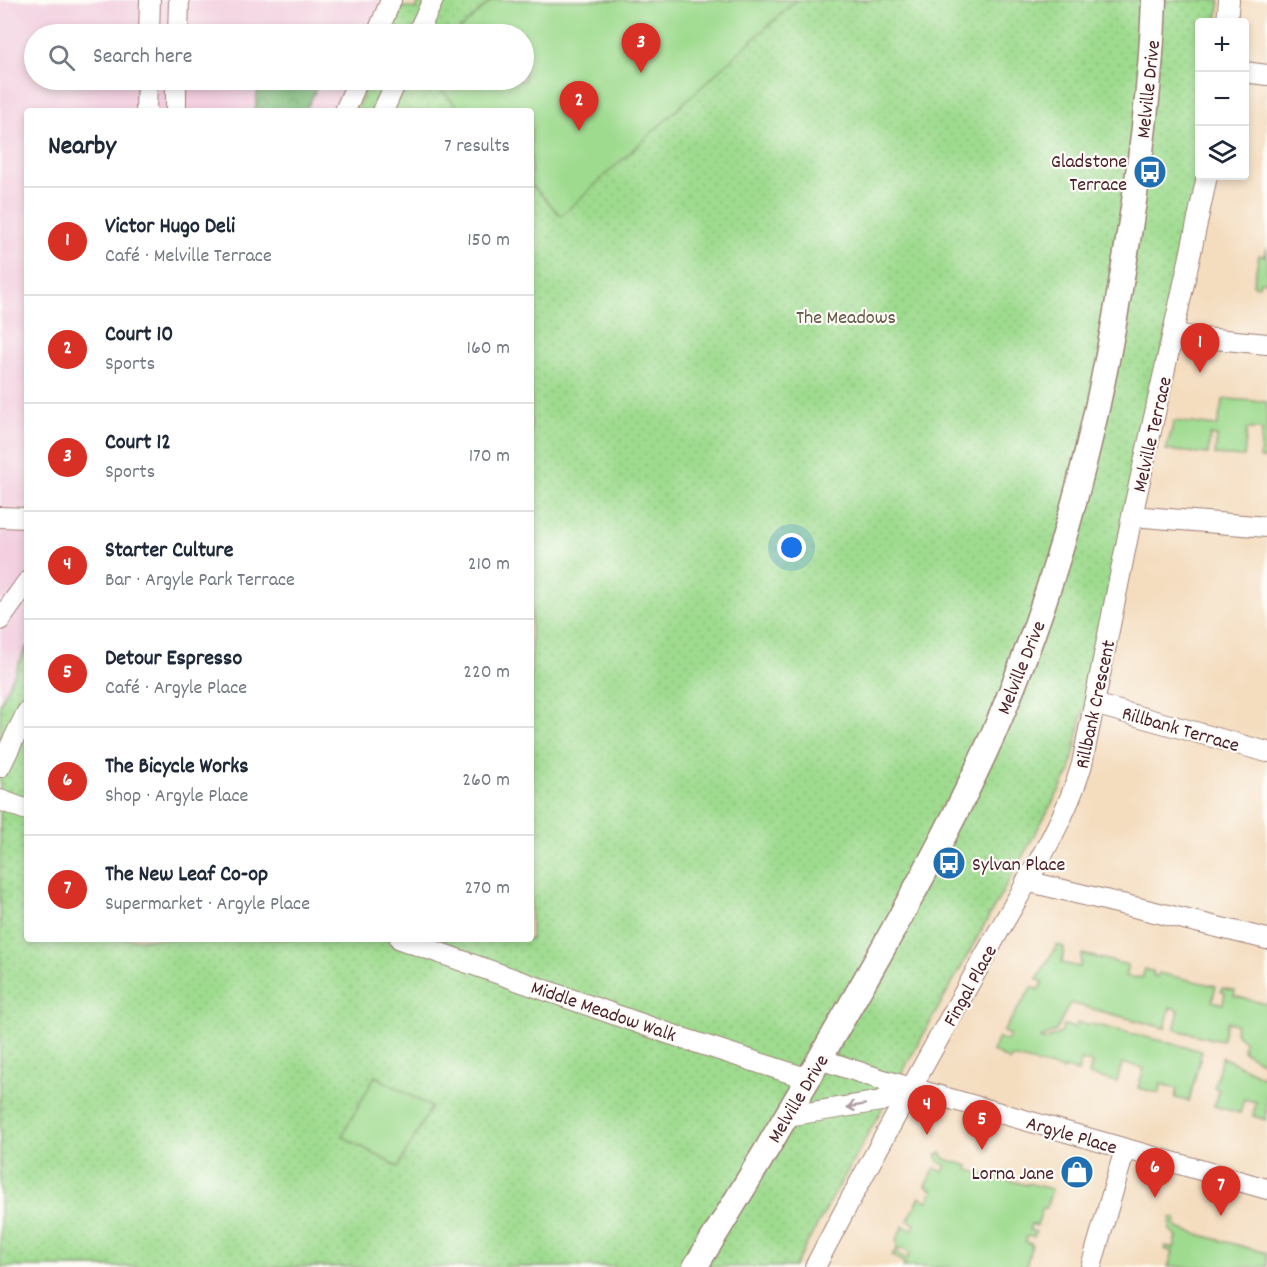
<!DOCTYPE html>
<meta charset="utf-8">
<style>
:root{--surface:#fff;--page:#f2f2f3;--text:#1f2937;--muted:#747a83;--line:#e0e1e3;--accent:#d93025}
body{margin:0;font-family:Dekko,sans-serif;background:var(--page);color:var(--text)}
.controls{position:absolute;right:18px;top:18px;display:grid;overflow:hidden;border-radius:6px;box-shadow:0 3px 9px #0003}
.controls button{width:54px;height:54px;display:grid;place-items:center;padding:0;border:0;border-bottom:2px solid var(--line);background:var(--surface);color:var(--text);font:30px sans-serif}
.you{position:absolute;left:792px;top:548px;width:21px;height:21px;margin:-15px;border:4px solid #fff;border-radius:50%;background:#1a73e8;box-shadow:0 0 0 9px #1a73e833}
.badge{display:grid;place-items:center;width:39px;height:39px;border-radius:50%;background:var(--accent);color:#fff;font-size:20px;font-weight:700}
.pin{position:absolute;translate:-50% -50px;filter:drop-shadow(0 2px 3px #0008)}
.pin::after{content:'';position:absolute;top:32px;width:21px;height:18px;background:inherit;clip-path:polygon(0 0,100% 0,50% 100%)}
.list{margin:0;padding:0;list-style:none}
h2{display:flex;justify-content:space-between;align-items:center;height:78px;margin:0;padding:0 24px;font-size:26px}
h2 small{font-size:20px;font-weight:400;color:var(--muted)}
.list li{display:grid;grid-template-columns:39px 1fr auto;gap:18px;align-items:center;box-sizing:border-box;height:108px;padding:0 24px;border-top:2px solid var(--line)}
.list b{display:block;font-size:22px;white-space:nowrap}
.list p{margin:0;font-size:20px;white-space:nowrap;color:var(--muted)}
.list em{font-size:20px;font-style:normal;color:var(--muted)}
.icon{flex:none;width:33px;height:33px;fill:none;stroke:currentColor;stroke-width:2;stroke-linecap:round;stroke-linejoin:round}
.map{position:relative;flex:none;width:1267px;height:1267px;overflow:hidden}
.search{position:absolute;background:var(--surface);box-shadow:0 3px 9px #0003;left:24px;top:24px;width:510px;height:66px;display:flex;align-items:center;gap:15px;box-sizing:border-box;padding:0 21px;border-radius:33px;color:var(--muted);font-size:22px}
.panel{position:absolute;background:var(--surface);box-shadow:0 3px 9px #0003;left:24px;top:108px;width:510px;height:834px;border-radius:6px}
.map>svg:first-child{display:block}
</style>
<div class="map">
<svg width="1267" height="1267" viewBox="0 0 1267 1267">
<defs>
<pattern id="forest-crowns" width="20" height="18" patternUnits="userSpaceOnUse" patternTransform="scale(1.5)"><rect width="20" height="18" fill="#7fbb7a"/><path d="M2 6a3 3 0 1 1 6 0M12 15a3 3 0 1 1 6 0" fill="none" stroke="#6a9764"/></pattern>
<pattern id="park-dots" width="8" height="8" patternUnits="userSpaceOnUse" patternTransform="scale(1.5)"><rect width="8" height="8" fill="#9fdb8f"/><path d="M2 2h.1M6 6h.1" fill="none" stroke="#8abc7c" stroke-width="1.8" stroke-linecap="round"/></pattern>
</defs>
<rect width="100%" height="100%" fill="#fdfcf7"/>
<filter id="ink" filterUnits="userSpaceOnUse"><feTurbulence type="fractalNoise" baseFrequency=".0167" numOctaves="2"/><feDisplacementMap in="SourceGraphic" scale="12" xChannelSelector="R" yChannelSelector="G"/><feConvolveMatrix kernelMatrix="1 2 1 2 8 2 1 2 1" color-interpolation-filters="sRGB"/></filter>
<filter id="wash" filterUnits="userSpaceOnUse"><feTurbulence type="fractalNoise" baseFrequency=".008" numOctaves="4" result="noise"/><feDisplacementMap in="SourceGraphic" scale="24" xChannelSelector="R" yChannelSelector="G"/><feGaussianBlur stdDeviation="1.35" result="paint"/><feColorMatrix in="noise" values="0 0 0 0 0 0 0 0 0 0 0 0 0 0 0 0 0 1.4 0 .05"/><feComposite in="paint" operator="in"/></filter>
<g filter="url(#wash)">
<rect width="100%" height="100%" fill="#f4ddbf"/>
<!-- built -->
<path fill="#f3cfe0" d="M0,0H381L368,34H34V80H350L337,111H27V646L0,704Z"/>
<!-- forest -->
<path fill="url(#forest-crowns)" stroke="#646d52" stroke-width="1.5" d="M259,80H316L315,92L305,111H255Z"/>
<!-- park -->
<path fill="url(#park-dots)" stroke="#747d5d" stroke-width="1.5" d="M421,0H1220L1217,22H1200L1198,186L1070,771L794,1267H0V704L27,646V939H531V111H356L369,80H524V34H389L401,6L415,9Z"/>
<!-- garden -->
<path fill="#9fdb8f" stroke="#747d5d" stroke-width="1.5" d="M492,0H796L561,216L531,184V111H462L432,80H524V34H455Z
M1267,248V282L1260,281L1259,286L1253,285L1259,255L1265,256Z
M1227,399L1267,402V459L1260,458L1262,429H1247L1244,457L1215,455L1217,436L1210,435L1208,454L1166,450L1174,421L1217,426L1223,400Z
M1057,945L1064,947L1062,963L1080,967L1082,954L1128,965L1125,976L1136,978L1137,977L1142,978L1145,969L1154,972L1153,976L1157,977L1159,973L1216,986L1212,1001L1223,1004L1225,993L1221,991L1222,988L1235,991L1234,996L1267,1004V1065L1243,1051L1244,1041L1235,1032L1236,1024L1227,1022L1222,1041L1176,1030L1175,1027L1179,1010L1170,1007L1165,1028L1070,1003L1056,1031L1040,1038L1042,1041L1061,1033L1064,1025L1076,1028L1077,1023L1097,1025L1202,1051L1189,1101L1175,1098L1177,1089L1161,1084L1159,1093L1138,1088L1144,1068L1122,1063L1117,1082L1089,1075L1092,1063L1081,1060L1078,1072L1065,1068L1064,1070L1012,1057L1010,1061L992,1051L999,1038L1007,1041L1010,1035L1003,1032L1032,987L1038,990L1043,982L1037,979Z
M1222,1057L1267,1079L1266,1120L1253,1116L1256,1102L1244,1099L1240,1113L1214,1106L1219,1089L1214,1088Z
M375,1076L431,1107L398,1167L342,1136Z
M941,1153L945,1159L969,1166L968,1170L1027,1185L1028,1183L1052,1189L1046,1209L1043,1208L1037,1226L1031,1224L1029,1230L1036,1232L1034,1237L1027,1236L1026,1242L1032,1244L1026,1267H903L905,1263L892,1256L894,1252L907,1259L910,1254L902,1248L898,1251L896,1249L898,1246L896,1240L903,1226L912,1230L915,1224L908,1220L920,1197L928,1201L933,1190L926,1186L935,1168L943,1172L946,1166L939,1162L936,1155Z
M1171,1218H1176L1175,1225L1179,1229L1267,1253V1267H1168L1173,1252L1164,1249L1165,1246L1174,1248L1177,1236L1170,1230Z"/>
</g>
<g filter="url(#ink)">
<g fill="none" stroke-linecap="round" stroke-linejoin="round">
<!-- minor casing -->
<g stroke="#9f7e75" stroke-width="22">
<path id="minor" d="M1227,22L1229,0
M149,34L150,0
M178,34L179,0
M377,34L391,0
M417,34L433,0
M1244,72L1267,75
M146,111L147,80
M176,111V80
M345,111L358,80
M383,111L397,80
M1173,335L1267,344
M1132,516L1267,527
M0,517L27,518
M0,620L27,582
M1094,704L1267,752
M0,767L27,712
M0,800L27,810
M1026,881L1267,939
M400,939L670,1034L809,1079
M820,1059L877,1078L1267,1189
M787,1116L881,1101L911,1088
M815,1267C871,1158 932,1050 992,943C1023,887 1065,824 1082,764L1132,516L1189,261L1207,176
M1091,1267L1125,1149"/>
</g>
<!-- major casing -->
<g stroke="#9f7e75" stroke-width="27">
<path id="major" d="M695,1267C758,1166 818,1063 877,959C922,878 968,795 1004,709C1065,562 1100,415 1125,259C1139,173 1151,87 1154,0"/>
</g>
<!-- minor -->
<use href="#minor" stroke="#fff" stroke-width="20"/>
<!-- major -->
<use href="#major" stroke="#fff" stroke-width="24"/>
</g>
<!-- one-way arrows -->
<defs><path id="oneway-shaft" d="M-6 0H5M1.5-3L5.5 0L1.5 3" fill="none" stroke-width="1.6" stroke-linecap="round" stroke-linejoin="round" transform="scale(1.5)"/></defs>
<use stroke="#ae9aa0" href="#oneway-shaft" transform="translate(856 1106) rotate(170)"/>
</g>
<!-- icons -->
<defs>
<g id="bus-disc" transform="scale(1.725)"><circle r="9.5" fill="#1f6fb2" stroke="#fdfcf7"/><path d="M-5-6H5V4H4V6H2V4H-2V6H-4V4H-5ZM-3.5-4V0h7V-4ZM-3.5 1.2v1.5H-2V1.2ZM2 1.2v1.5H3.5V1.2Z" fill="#fff"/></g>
<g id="shop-disc" transform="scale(1.725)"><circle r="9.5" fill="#1f6fb2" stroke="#fdfcf7"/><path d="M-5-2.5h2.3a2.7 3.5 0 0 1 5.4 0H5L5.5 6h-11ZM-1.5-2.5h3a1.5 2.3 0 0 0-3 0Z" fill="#fff"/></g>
</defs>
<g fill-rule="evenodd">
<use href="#bus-disc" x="1150" y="172"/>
<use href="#bus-disc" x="949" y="863"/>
<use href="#shop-disc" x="1077" y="1172"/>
</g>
<g text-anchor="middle" stroke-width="4.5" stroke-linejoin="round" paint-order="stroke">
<!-- street labels -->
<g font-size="20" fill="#4a1f2b" stroke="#fdfcf7">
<text transform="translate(1147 89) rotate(-84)" y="7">Melville Drive</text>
<text transform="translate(1151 434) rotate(-77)" y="7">Melville Terrace</text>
<text transform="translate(1020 667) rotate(-68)" y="7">Melville Drive</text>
<text transform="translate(1094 704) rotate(-78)" y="7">Rillbank Crescent</text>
<text transform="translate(1181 728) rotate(16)" y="7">Rillbank Terrace</text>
<text transform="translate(969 985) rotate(-61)" y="7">Fingal Place</text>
<text transform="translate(604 1010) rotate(19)" y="7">Middle Meadow Walk</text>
<text transform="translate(797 1098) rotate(-59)" y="7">Melville Drive</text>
<text transform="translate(1072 1134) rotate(16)" y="7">Argyle Place</text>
</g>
<!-- poi labels -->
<g font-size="20" fill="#4a1f2b" stroke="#fdfcf7" text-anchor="end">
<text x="1127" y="167">Gladstone<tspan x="1127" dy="23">Terrace</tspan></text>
<text x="972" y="870" text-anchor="start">Sylvan Place</text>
<text x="1054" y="1179">Lorna Jane</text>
</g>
<!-- park labels -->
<g font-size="20" fill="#645749" stroke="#fdfcf7">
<text x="846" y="323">The Meadows</text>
</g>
</g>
</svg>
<div class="controls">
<button>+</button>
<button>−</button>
<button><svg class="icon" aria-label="layers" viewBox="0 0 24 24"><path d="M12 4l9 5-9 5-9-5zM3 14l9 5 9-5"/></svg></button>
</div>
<div class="you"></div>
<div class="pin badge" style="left:1200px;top:373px">1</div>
<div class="pin badge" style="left:579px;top:131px">2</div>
<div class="pin badge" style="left:641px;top:73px">3</div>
<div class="pin badge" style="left:927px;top:1135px">4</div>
<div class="pin badge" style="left:982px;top:1150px">5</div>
<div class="pin badge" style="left:1155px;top:1198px">6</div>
<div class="pin badge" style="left:1221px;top:1216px">7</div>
<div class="search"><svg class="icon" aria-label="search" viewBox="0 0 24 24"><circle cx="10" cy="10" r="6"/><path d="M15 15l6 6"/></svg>Search here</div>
<section class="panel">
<h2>Nearby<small>7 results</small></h2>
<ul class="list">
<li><span class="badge">1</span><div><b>Victor Hugo Deli</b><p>Café · Melville Terrace</p></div><em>150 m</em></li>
<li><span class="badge">2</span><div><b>Court 10</b><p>Sports</p></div><em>160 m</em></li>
<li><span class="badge">3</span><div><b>Court 12</b><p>Sports</p></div><em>170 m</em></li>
<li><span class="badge">4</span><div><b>Starter Culture</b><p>Bar · Argyle Park Terrace</p></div><em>210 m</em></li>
<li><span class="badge">5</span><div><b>Detour Espresso</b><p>Café · Argyle Place</p></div><em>220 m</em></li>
<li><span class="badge">6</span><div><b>The Bicycle Works</b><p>Shop · Argyle Place</p></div><em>260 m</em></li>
<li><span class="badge">7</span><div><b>The New Leaf Co-op</b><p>Supermarket · Argyle Place</p></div><em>270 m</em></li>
</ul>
</section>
</div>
